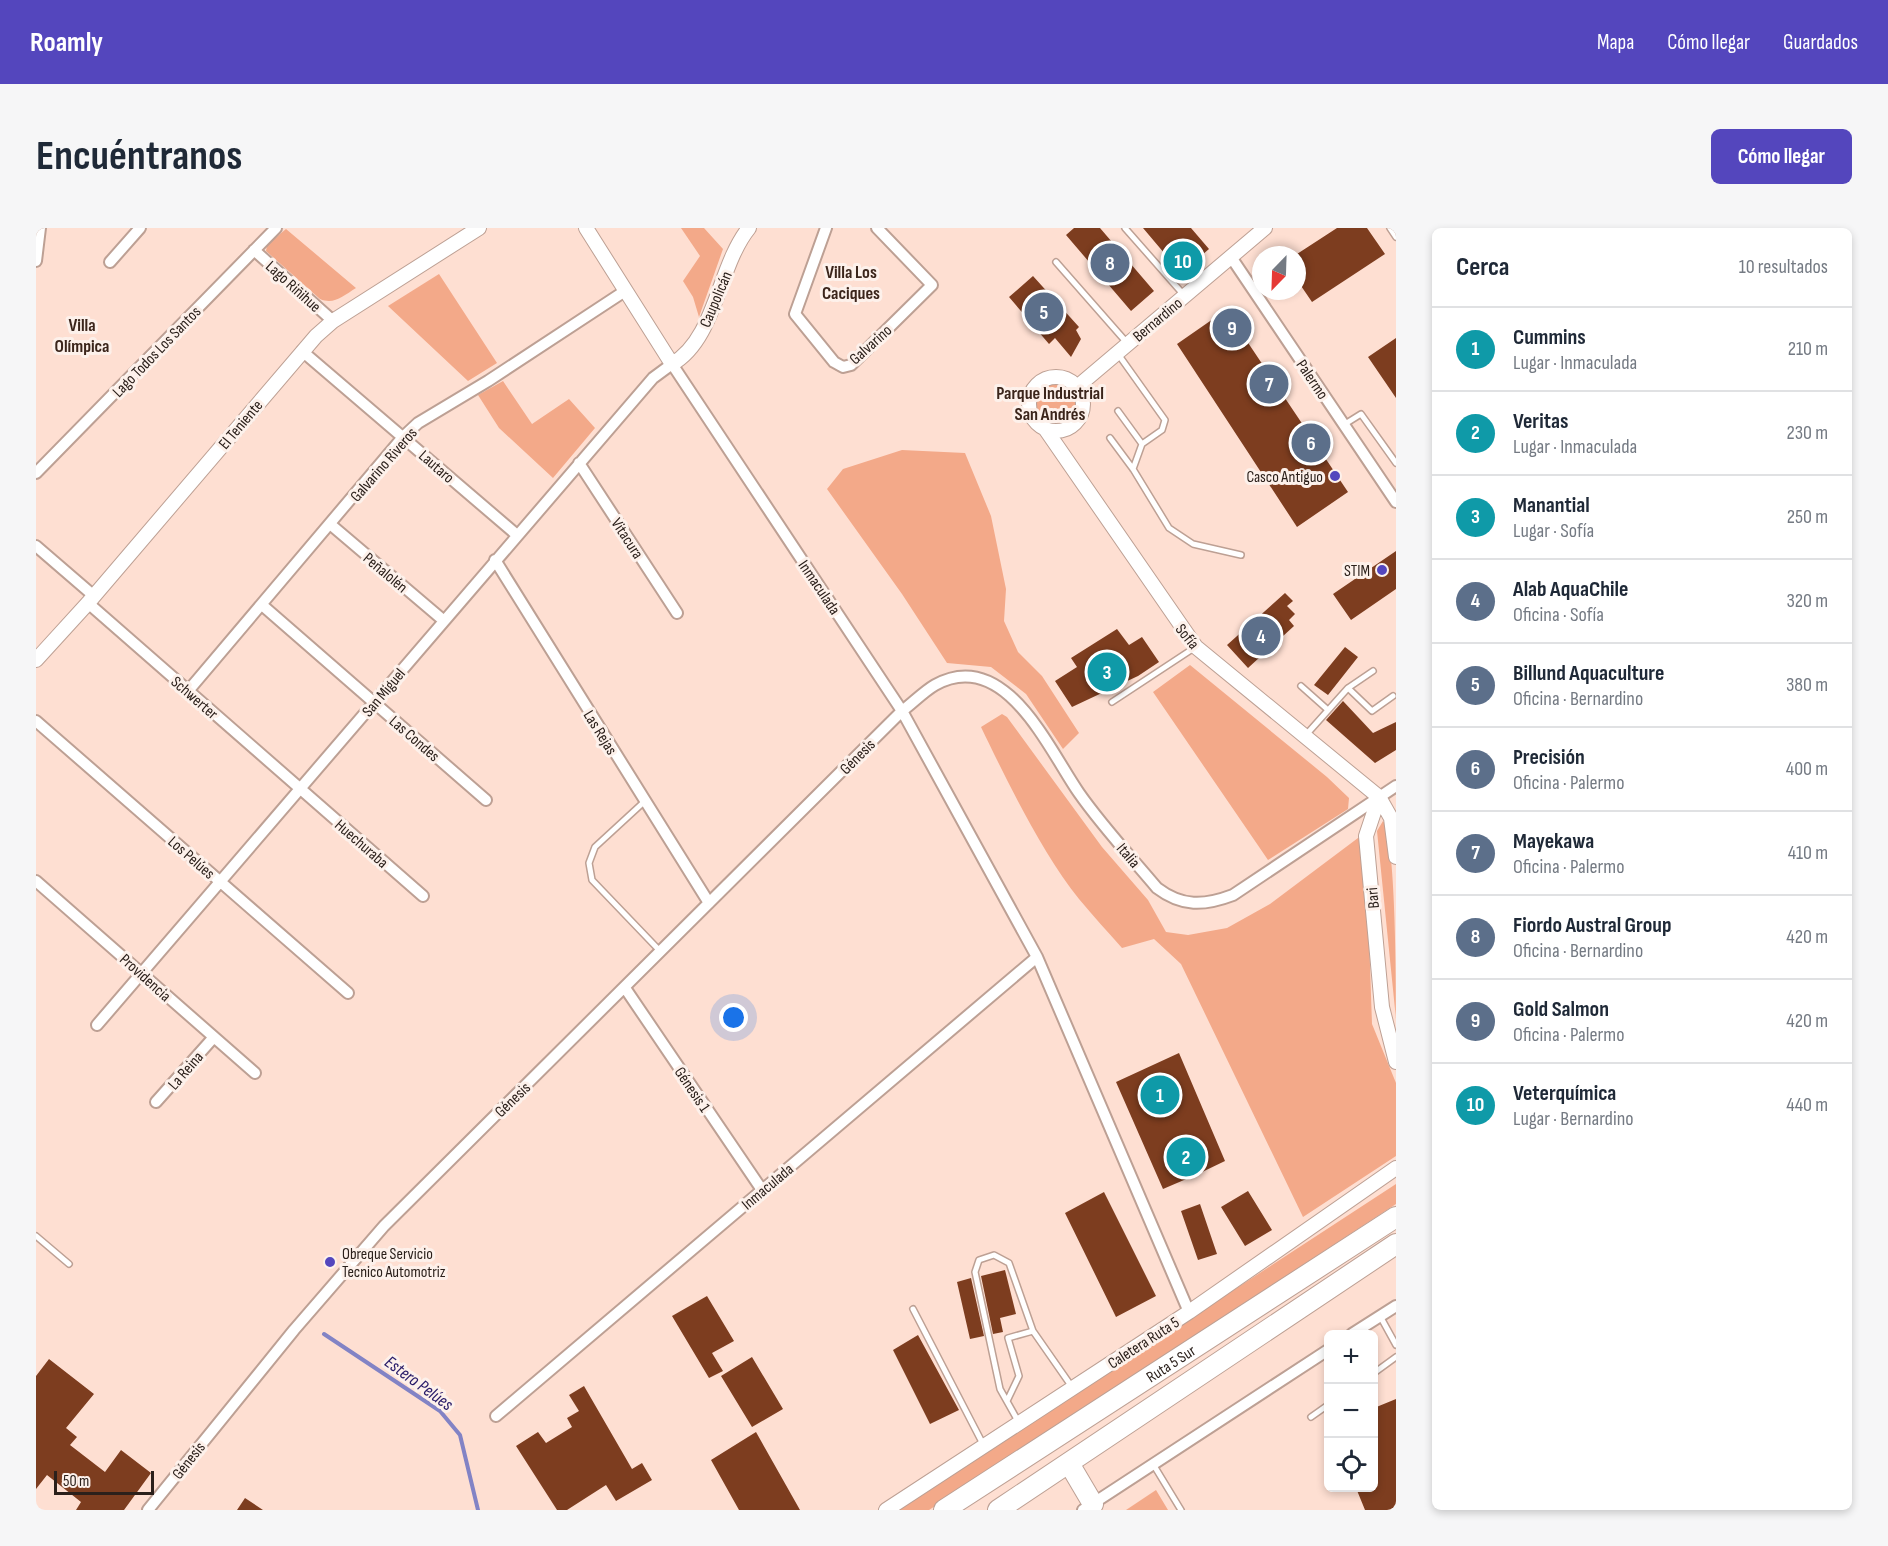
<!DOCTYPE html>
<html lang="es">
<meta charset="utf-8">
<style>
:root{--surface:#fff;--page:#f6f6f7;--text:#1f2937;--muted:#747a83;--line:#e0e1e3;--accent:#5446bd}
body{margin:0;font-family:"Sofia Sans Condensed",sans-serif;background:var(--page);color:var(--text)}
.controls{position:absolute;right:18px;bottom:18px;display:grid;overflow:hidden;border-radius:9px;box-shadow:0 3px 9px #0003}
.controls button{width:54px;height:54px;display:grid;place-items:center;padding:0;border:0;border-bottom:2px solid var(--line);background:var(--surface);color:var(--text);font:30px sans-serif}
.compass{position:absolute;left:1216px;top:18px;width:54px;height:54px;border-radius:50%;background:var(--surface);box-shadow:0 3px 9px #0003;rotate:203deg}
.scale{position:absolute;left:18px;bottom:15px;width:100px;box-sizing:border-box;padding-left:6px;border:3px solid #2b201b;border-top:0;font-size:16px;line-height:21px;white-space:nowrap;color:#2b201b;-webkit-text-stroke:4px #fdf1eb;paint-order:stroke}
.you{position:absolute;left:698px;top:790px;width:21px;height:21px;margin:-15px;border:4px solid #fff;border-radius:50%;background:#1a73e8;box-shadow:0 0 0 9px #1a73e833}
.badge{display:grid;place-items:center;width:39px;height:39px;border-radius:50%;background:var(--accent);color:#fff;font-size:20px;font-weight:700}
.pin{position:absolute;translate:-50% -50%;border:3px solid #fff;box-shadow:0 2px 6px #0006}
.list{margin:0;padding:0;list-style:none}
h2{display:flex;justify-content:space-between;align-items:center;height:78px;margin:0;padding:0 24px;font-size:26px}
h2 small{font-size:20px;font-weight:400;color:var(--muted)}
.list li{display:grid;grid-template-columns:39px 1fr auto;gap:18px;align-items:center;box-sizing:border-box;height:84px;padding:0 24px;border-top:2px solid var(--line)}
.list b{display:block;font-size:22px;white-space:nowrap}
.list p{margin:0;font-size:20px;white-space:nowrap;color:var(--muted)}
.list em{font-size:20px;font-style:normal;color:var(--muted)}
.icon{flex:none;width:33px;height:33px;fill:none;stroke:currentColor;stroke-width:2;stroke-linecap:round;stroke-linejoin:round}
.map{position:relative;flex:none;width:1360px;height:1282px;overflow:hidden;border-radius:9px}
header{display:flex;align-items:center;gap:36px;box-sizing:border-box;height:84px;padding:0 30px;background:var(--accent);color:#fff}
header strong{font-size:28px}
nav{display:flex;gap:33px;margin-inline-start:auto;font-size:21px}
.intro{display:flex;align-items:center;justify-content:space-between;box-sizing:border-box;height:144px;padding:0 36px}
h1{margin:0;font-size:42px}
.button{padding:15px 27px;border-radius:9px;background:var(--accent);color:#fff;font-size:21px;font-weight:700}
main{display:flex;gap:36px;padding:0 36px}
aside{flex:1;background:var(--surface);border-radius:9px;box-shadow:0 3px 9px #0003}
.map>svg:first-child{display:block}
</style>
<header>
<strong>Roamly</strong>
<nav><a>Mapa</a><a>Cómo llegar</a><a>Guardados</a></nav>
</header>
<div class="intro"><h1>Encuéntranos</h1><a class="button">Cómo llegar</a></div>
<main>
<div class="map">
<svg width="1360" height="1282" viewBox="0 0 1360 1282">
<rect width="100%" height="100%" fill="#fedfd2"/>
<!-- green -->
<path fill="#f3a989" d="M645,0H668L687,21L663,89L657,69L647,53L664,28Z
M250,1L320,60C307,68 298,77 284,71L230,23L231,17Z
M403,46L461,135L432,153L352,78Z
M467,153L496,196L533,171L559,200L517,250L463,200L442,167Z
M1000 175a20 20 0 1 1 40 0a20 20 0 1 1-40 0Z
M866,222L929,225L955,288L970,361L968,393L982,424L1006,448L1043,505L1027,521L990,466L955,439L911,435L866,366L791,261L807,241Z
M1154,437L1291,549L1313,570L1312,581L1232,632L1117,464Z
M966,486L971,489L1066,619L1112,672L1130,704L1152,707L1191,700L1234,676L1326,607L1331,649L1336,796L1360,855V928L1267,989L1145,736L1118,711L1086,720C1072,704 1057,688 1043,671C1006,625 971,553 945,499Z
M1347,593C1360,608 1360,760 1360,791L1341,603Z
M1360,956V976L893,1282H861Z
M1120,1262L1132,1282H1090Z"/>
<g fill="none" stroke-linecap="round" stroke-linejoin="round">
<!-- stream -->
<path stroke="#8283c5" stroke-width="4" d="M288,1106L404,1183L424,1207L442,1282"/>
</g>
<!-- building -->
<path fill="#7d3d1f" d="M1038,0H1064L1118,63L1095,83L1030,7Z
M1107,0H1155L1173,21L1145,45Z
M1301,0H1331L1349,26L1276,74L1261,52V26Z
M997,48L1043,99L1040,102L1045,111L1035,129L1019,110L1013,116L973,69Z
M1190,82L1312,264L1261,299L1141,116Z
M1360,110V170L1332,129Z
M1360,323V361L1315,392L1297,366Z
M1249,365L1257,373L1251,378L1259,386L1253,392L1258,398L1212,440L1191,417Z
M1081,401L1093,417L1106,409L1123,434L1102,448L1036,479L1019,453L1041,439L1035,430Z
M1309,419L1322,429L1292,467L1278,457Z
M1307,473L1337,505L1360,494V522L1339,535L1290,492Z
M1143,825L1189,933L1164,945L1151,924L1147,926L1155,949L1127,961L1080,854Z
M1212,963L1236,1002L1209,1018L1185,979Z
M1068,964L1120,1068L1080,1089L1029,985Z
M1164,976L1181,1026L1162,1032L1145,983Z
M969,1042L980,1086L964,1090L967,1104L957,1106L945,1048Z
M935,1050L948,1108L934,1111L921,1054Z
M671,1068L698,1113L676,1125L687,1143L673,1150L636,1088Z
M882,1107L923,1182L894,1196L857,1122Z
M716,1129L747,1181L716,1199L685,1148Z
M13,1131L58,1166L30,1200L41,1209L34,1217L69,1244L85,1222L115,1245L88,1282H40L45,1274L11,1247L0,1261V1148Z
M548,1158L596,1241L606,1235L616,1252L580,1273L570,1257L531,1282H521L480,1218L502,1204L510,1215L536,1199L531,1190L543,1183L533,1167Z
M1360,1171V1282H1329L1320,1260H1338V1249L1341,1248L1338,1240V1180Z
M720,1204L764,1282H703L675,1232Z
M209,1270L227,1282H201Z"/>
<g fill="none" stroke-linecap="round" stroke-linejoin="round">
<!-- service casing -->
<g stroke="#bda094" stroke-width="8">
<path id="service" d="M1089,0L1147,66
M1354,0L1360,9
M1020,34L1092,116
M1082,126L1129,192L1126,202L1106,216L1097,241
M1082,183L1106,216
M1309,196L1325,186L1360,235
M1074,210L1097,241L1133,300L1157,316L1205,327
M1265,458L1292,482
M1312,460L1336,483L1357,468
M1076,474L1158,420
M1269,508L1312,460L1337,443
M609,573L559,619L553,635L556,652L624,723
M0,1008L33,1036
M877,1081L948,1218
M1344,1088L1360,1117
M1338,1145L1360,1129
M971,1173L983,1148L972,1110L997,1103
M1275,1189L1292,1177
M982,1193L964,1161L939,1044L943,1032L958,1027L973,1035L997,1103L1036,1159
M1117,1236L1145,1282"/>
</g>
<!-- minor casing -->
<g stroke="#bda094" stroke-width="14">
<path id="minor" d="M790,0L759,86L798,134L807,139L815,137L896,57L841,0
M218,22L297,93
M1195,29L1360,274
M0,33L4,0
M74,34L104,0
M266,123L481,307
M543,235L641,385
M0,245L240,0
M294,296L407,392
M0,318L58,368
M459,332L673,675
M52,375L387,668
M226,377L450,572
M152,463L367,209L382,195L452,153L589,63
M0,493L312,765
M0,653L219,845
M589,760L726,962
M61,797L617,150L636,136L866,483L1001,729L1153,1084
M120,874L178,809
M1316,1106L1360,1078
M460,1188L1001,729
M112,1282L258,1102L348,998L866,483C877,475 887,464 899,457C969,418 1013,522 1043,565C1066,598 1095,629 1121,660C1146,679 1168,678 1197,667L1360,558
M1047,1282L1292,1122"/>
</g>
<!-- tertiary casing -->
<g stroke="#bda094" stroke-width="16">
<path id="tertiary" d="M550,0L636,136C680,111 682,38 713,0
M993 176a27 27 0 1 1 54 0a27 27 0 1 1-54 0Z
M1041,159L1229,0
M1010,202L1160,419L1343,569L1355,590L1360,629
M0,432L52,375L280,108L297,93L443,0
M1343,569L1330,608L1346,779L1360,834
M850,1282L1153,1084L1360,940"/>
</g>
<!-- motorway casing -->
<g stroke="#bda094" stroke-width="22">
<g id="motorway">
<path d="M1034,1237L1057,1276"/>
<path id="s1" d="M908,1282L1360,989"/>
<path d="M962,1282L1360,1016"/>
</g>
</g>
<!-- service -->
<use href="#service" stroke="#fff" stroke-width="5"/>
<!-- minor -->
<use href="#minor" stroke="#fff" stroke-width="10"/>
<!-- tertiary -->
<use href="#tertiary" stroke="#fff" stroke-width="14"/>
<!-- motorway -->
<use href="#motorway" stroke="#fff" stroke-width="20"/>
</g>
<!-- markers -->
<g fill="#5446bd" stroke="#fdf1eb" stroke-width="2">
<circle cx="1299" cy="248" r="6"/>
<circle cx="1346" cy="342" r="6"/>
<circle cx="294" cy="1034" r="6"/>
</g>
<g text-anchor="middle" stroke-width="6" stroke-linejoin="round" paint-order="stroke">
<!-- street labels -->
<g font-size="16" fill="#2b201b" stroke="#fdf1eb">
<text transform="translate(258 58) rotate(42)" y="6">Lago Riñihue</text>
<text transform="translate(679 71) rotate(-67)" y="6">Caupolicán</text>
<text transform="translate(1121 91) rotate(-40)" y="6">Bernardino</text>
<text transform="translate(834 116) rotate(-42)" y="6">Galvarino</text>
<text transform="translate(120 123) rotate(-46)" y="6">Lago Todos Los Santos</text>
<text transform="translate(1277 151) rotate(56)" y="6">Palermo</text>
<text transform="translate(204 196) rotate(-50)" y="6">El Teniente</text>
<text transform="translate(347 236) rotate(-49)" y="6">Galvarino Riveros</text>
<text transform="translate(401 238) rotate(41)" y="6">Lautaro</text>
<text transform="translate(592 310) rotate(57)" y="6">Vitacura</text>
<text transform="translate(350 344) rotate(40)" y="6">Peñalolén</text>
<text transform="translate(784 359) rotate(56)" y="6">Inmaculada</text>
<text transform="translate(1152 408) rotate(51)" y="6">Sofía</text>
<text transform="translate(347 464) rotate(-50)" y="6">San Miguel</text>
<text transform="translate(159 469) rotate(41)" y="6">Schwerter</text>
<text transform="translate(565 504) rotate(58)" y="6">Las Rejas</text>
<text transform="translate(379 510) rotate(41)" y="6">Las Condes</text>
<text transform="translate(821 528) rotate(-45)" y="6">Génesis</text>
<text transform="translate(326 615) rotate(41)" y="6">Huechuraba</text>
<text transform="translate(1093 627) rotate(50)" y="6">Italia</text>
<text transform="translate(156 629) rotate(41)" y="6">Los Pelúes</text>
<text transform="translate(1336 670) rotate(-95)" y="6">Bari</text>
<text transform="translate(110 749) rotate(42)" y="6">Providencia</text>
<text transform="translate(149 842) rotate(-49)" y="6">La Reina</text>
<text transform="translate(657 861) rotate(56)" y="6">Génesis 1</text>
<text transform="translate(476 871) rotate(-44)" y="6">Génesis</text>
<text transform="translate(731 958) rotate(-40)" y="6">Inmaculada</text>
<text transform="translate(1107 1114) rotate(-33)" y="6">Caletera Ruta 5</text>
<text dy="6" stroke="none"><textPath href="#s1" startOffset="270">Ruta 5 Sur</textPath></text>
<text transform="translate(152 1232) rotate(-51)" y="6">Génesis</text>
</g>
<!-- poi labels -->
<g font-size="16" fill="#2b201b" stroke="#fdf1eb" text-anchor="end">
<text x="1287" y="254">Casco Antiguo</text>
<text x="1334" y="348">STIM</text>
<text x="306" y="1031" text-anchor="start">Obreque Servicio<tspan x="306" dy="18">Tecnico Automotriz</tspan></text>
</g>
<!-- neighbourhood labels -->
<g font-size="18" font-weight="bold" fill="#3b251b" stroke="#fdf1eb">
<text x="815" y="50">Villa Los<tspan x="815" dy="21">Caciques</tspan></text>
<text x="46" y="103">Villa<tspan x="46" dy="21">Olímpica</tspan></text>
<text x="1014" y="171">Parque Industrial<tspan x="1014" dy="21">San Andrés</tspan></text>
</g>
<!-- water labels -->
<g font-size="18" font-style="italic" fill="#271a68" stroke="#fdf1eb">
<text transform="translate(383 1155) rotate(36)" y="6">Estero Pelúes</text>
</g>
</g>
</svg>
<div class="controls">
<button>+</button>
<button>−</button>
<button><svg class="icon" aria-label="locate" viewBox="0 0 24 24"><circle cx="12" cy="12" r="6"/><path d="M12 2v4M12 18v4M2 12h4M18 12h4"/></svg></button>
</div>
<svg class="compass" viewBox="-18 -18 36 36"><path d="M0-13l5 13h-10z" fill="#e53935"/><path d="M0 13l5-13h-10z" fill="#747a83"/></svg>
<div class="scale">50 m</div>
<div class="you"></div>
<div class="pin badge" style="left:1124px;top:867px;background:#0f9aa8">1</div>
<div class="pin badge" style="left:1150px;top:929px;background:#0f9aa8">2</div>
<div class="pin badge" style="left:1071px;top:444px;background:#0f9aa8">3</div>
<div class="pin badge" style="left:1225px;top:408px;background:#5c6f8a">4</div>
<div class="pin badge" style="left:1008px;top:84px;background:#5c6f8a">5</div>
<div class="pin badge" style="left:1275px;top:215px;background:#5c6f8a">6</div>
<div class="pin badge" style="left:1233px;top:156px;background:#5c6f8a">7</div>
<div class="pin badge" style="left:1074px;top:35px;background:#5c6f8a">8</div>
<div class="pin badge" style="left:1196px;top:100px;background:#5c6f8a">9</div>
<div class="pin badge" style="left:1147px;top:33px;background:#0f9aa8">10</div>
</div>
<aside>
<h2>Cerca<small>10 resultados</small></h2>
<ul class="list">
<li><span class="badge" style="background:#0f9aa8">1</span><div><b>Cummins</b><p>Lugar · Inmaculada</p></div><em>210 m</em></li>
<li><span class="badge" style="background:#0f9aa8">2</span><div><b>Veritas</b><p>Lugar · Inmaculada</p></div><em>230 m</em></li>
<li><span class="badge" style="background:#0f9aa8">3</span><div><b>Manantial</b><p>Lugar · Sofía</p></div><em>250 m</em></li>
<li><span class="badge" style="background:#5c6f8a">4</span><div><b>Alab AquaChile</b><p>Oficina · Sofía</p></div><em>320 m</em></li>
<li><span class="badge" style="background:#5c6f8a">5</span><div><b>Billund Aquaculture</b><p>Oficina · Bernardino</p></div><em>380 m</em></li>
<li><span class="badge" style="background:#5c6f8a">6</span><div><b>Precisión</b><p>Oficina · Palermo</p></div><em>400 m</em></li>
<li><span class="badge" style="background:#5c6f8a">7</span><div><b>Mayekawa</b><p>Oficina · Palermo</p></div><em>410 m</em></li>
<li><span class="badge" style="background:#5c6f8a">8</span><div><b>Fiordo Austral Group</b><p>Oficina · Bernardino</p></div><em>420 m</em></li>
<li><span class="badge" style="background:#5c6f8a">9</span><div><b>Gold Salmon</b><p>Oficina · Palermo</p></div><em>420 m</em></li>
<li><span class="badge" style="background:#0f9aa8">10</span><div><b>Veterquímica</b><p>Lugar · Bernardino</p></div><em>440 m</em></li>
</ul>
</aside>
</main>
